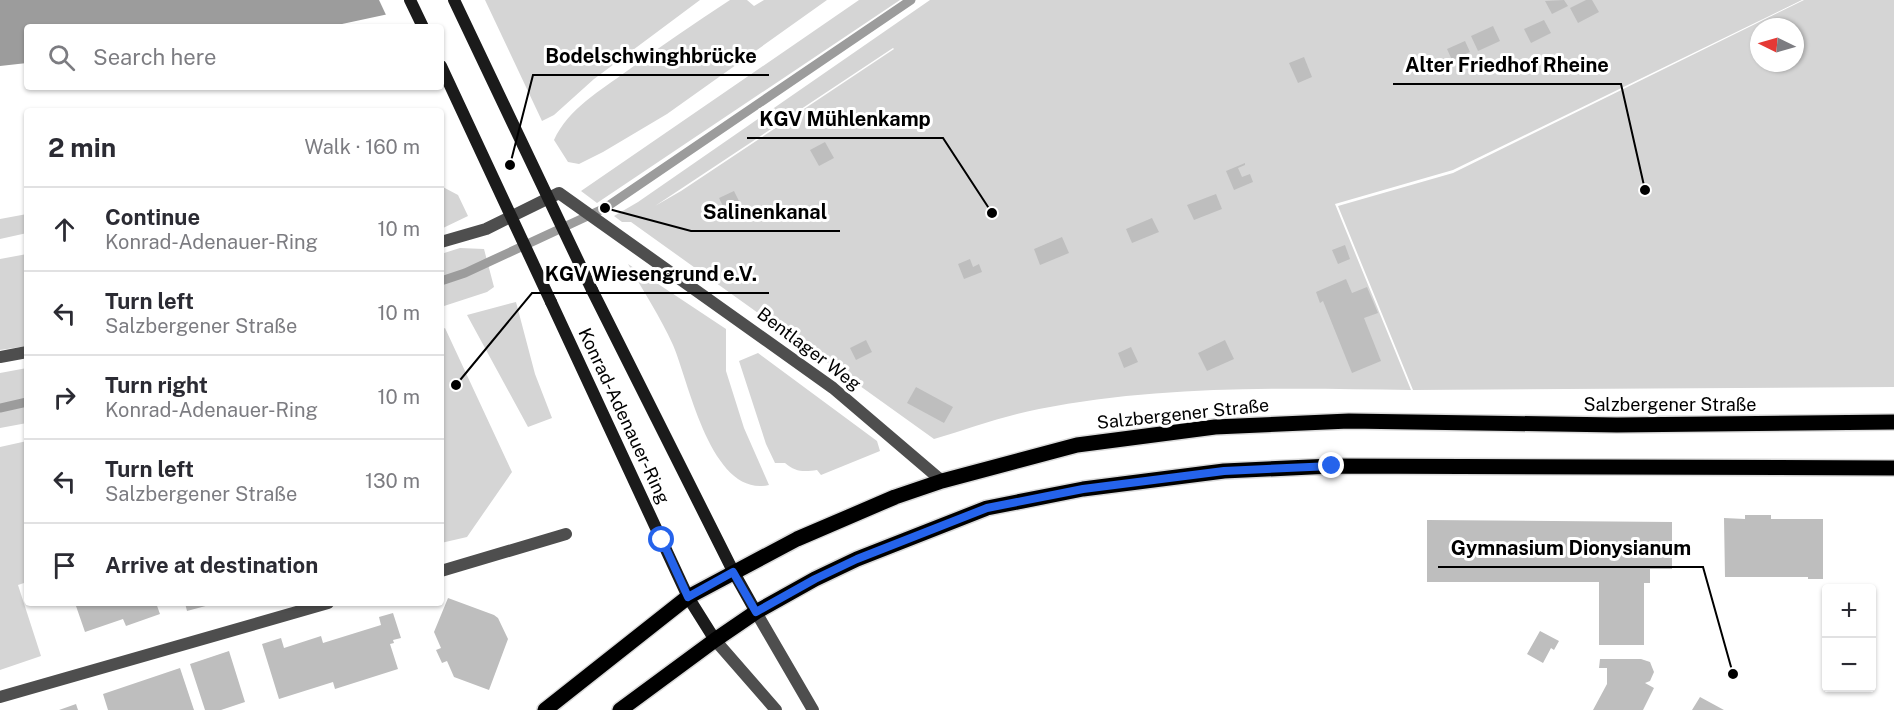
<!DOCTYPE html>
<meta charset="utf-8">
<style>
:root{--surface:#fff;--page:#f7f7f7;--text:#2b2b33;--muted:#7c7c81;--line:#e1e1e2}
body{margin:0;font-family:"Public Sans",sans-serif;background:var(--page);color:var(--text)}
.controls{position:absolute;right:18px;bottom:18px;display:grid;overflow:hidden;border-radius:6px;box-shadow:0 2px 4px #0004}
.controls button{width:54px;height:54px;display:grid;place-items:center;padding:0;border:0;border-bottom:2px solid var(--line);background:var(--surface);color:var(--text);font:30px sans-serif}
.compass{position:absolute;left:1750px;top:18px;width:54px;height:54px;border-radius:50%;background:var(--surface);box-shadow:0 2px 4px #0004;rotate:275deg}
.stop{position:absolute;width:18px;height:18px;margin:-14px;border:4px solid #2563eb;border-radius:50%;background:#fff}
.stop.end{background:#2563eb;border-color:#fff;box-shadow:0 2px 6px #0008}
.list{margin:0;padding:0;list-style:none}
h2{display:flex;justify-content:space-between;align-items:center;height:78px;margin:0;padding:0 24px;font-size:26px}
h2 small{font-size:20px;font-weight:400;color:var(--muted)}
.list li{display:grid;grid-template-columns:39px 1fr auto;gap:18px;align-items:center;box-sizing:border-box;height:84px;padding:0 24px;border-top:2px solid var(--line)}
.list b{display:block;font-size:22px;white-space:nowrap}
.list p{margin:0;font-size:20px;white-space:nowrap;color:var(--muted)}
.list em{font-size:20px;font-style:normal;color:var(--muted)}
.icon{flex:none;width:33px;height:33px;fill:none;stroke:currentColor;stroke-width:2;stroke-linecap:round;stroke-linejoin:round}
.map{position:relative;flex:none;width:1894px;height:710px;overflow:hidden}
.search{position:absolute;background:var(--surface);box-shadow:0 2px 4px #0004;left:24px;top:24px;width:420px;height:66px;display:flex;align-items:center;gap:15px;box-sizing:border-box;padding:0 21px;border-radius:6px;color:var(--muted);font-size:22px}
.panel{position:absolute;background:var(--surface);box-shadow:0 2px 4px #0004;left:24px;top:108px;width:420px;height:498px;border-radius:6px}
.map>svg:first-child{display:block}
</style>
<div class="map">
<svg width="1894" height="710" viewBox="0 0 1894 710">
<rect width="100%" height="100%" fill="#fff"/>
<!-- green -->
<path fill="#d5d5d5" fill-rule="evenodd" d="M485,0H700L594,79L554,115L542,121Z
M730,0H747L754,6L764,0H827L667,114L603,152L579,164L568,162L554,140C568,109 601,90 627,71C661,46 695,23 730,0Z
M859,0H900L597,203L581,191Z
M930,0H1802L1453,170L1335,204L1411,390C1286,388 1162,385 1039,409C1003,416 968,429 934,439L631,222H622L614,216L638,202ZM894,49L681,191L655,206L893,48Z
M1804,0H1894V387L1413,390L1338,206L1453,173ZM1759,27H1795V63H1759Z
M441,186L458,195L468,216L441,229Z
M27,214V233L0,239V219Z
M460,248L484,249L494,287L487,292L441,307V254Z
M27,254V346L0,350V259Z
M628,264L726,329V371L744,428L769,485C711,498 689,382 673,345C660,316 643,291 628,264Z
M516,302L535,374L552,418L528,427L467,315Z
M445,328L512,472L467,537L441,543V330Z
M758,353L877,441L880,451L821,475L817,470C804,472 795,472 785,463H775L766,444L739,361Z
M27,368V423L0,428V373Z
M27,441V582L18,585L41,656L0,670V447Z"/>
<!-- water -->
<path fill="#9c9c9c" d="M0,0H454L328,27H27V63L0,66Z"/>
<!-- pier -->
<path fill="#fff" d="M379,0H457L454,3L387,17Z"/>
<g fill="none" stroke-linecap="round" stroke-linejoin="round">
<!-- stream -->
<path stroke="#9c9c9c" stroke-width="9" d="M441,281L465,273L605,208L911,0
M0,408L27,402"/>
</g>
<!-- building -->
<path fill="#bebebe" d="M1564,0L1568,6L1552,14L1545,1Z
M1586,0H1592L1599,12L1578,23L1570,8Z
M1544,20L1551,33L1531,43L1524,29Z
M1493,26L1500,41L1478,51L1471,36Z
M1465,41L1470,52L1452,60L1447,49Z
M1304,57L1312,77L1298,83L1289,63Z
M825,142L834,158L819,166L810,150Z
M1245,163V165L1238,168L1242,177L1250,174L1253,182L1234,190L1226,171Z
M734,191L740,203L725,210L719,198Z
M1216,194L1222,209L1194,220L1187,205Z
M1152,218L1159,232L1132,243L1126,229Z
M1062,237L1069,253L1040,265L1034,249Z
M1345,245L1350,259L1338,264L1332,250Z
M970,259L973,267L979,264L982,272L964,279L958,264Z
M1346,279L1352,293L1367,287L1378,313L1364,318L1381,361L1352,373L1323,301L1320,303L1316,292Z
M866,340L872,352L856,360L850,348Z
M1225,340L1234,359L1207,371L1198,353Z
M1131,347L1138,362L1124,368L1118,353Z
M916,387L953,407L944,423L907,403Z
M1745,515H1771V519H1823V579H1808V577H1725L1724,518L1745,519Z
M1427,520L1672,522V569H1650V583H1644V645H1599V582H1427Z
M448,598L494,615L498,618L508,639L489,690L454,677L447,661L442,663L436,650L441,648L434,632Z
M84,603H156L160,614L126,626L123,619L85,632L76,606Z
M185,603H213V604L187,611Z
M393,613L401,638L393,640L394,643L390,644L398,669L335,689L333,682L279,699L262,644L281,638L284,648L321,636L323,643L381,625L379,617Z
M1540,631L1559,641L1554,650L1551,648L1543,663L1527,654Z
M229,651L245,702L221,710H205L190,664Z
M1600,659H1641L1650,662L1654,672L1650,681L1645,683L1654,688L1643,710H1593L1607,684V668H1599Z
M180,668L194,710H108L103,694Z
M1700,697L1724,710H1692Z
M76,704L78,710H59Z"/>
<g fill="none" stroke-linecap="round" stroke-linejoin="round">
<!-- primary casing -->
<g stroke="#dbdbdb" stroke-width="18">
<path id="primary" d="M545,710L688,597L797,539L895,497L942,481L1077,445L1215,427L1349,421L1617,425L1894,422
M620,710L715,640L756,612L815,579L857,559L987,508L1083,489L1224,471L1332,466L1894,468"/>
</g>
<!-- service -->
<path stroke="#4e4e4e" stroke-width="12" d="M441,242L486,229L559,193L833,388L942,481
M0,357L27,352"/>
<!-- minor -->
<path stroke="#4e4e4e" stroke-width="12" d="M441,571L566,534
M756,612L813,710
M715,640L776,710
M0,697L328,603"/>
<!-- secondary -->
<path stroke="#1b1b1b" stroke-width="12" d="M410,0L423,27
M592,290L733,571L756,612
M551,302L688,597L715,640"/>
<!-- primary -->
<use href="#primary" stroke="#000" stroke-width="15"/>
<!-- secondary-bridge -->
<path stroke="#1b1b1b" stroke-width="12" d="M454,0L592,290
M441,66L551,302"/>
</g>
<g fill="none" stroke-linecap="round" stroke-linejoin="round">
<!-- route -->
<path stroke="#2563eb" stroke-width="8" d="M662,540L688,597L733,572L756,612L815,579L857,559L987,508L1083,489L1224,471L1332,466"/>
</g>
<g text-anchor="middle" stroke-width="6" stroke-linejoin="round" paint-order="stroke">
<!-- street labels -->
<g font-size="18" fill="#000" stroke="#fff">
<text transform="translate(809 349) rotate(37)" y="6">Bentlager Weg</text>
<text x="1670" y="411">Salzbergener Straße</text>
<text transform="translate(1183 414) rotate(-6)" y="6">Salzbergener Straße</text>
<text transform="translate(624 416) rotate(65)" y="6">Konrad-Adenauer-Ring</text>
</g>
</g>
<!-- callouts -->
<path fill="none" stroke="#000" stroke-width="2" d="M510 165L533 75H769M1645 190L1621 84H1393M992 213L943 138H747M605 208L691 231H840M456 385L532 293H769M1733 674L1703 567H1438"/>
<g fill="#000" stroke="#fff" stroke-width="2">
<circle cx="510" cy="165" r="6"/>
<circle cx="1645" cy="190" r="6"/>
<circle cx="992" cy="213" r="6"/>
<circle cx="605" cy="208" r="6"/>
<circle cx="456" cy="385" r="6"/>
<circle cx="1733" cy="674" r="6"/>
</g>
<g font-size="20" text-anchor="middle" font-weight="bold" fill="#000" stroke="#fff" stroke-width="6" stroke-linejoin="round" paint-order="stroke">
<text x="651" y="63">Bodelschwinghbrücke</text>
<text x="1507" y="72">Alter Friedhof Rheine</text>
<text x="845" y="126">KGV Mühlenkamp</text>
<text x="765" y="219">Salinenkanal</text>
<text x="651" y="281">KGV Wiesengrund e.V.</text>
<text x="1571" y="555">Gymnasium Dionysianum</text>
</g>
</svg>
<div class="controls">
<button>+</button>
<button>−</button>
</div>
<svg class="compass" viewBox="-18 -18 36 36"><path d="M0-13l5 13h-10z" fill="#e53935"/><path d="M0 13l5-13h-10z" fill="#7c7c81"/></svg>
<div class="stop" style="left:662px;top:540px"></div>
<div class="stop end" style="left:1332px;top:466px"></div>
<div class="search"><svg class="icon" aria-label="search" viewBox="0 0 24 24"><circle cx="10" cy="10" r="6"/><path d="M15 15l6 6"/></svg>Search here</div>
<section class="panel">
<h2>2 min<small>Walk · 160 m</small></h2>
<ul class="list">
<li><svg class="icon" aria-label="ahead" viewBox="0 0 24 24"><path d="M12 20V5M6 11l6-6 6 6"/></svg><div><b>Continue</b><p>Konrad-Adenauer-Ring</p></div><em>10 m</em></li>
<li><svg class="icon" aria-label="left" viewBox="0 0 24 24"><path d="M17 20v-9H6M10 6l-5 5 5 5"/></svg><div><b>Turn left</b><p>Salzbergener Straße</p></div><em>10 m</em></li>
<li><svg class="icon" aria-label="right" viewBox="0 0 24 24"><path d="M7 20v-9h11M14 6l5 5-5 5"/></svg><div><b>Turn right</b><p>Konrad-Adenauer-Ring</p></div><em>10 m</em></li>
<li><svg class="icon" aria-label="left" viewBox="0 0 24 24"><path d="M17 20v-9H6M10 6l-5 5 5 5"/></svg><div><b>Turn left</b><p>Salzbergener Straße</p></div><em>130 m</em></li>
<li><svg class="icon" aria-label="arrive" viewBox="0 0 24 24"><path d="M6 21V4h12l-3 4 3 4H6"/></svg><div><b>Arrive at destination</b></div></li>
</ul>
</section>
</div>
